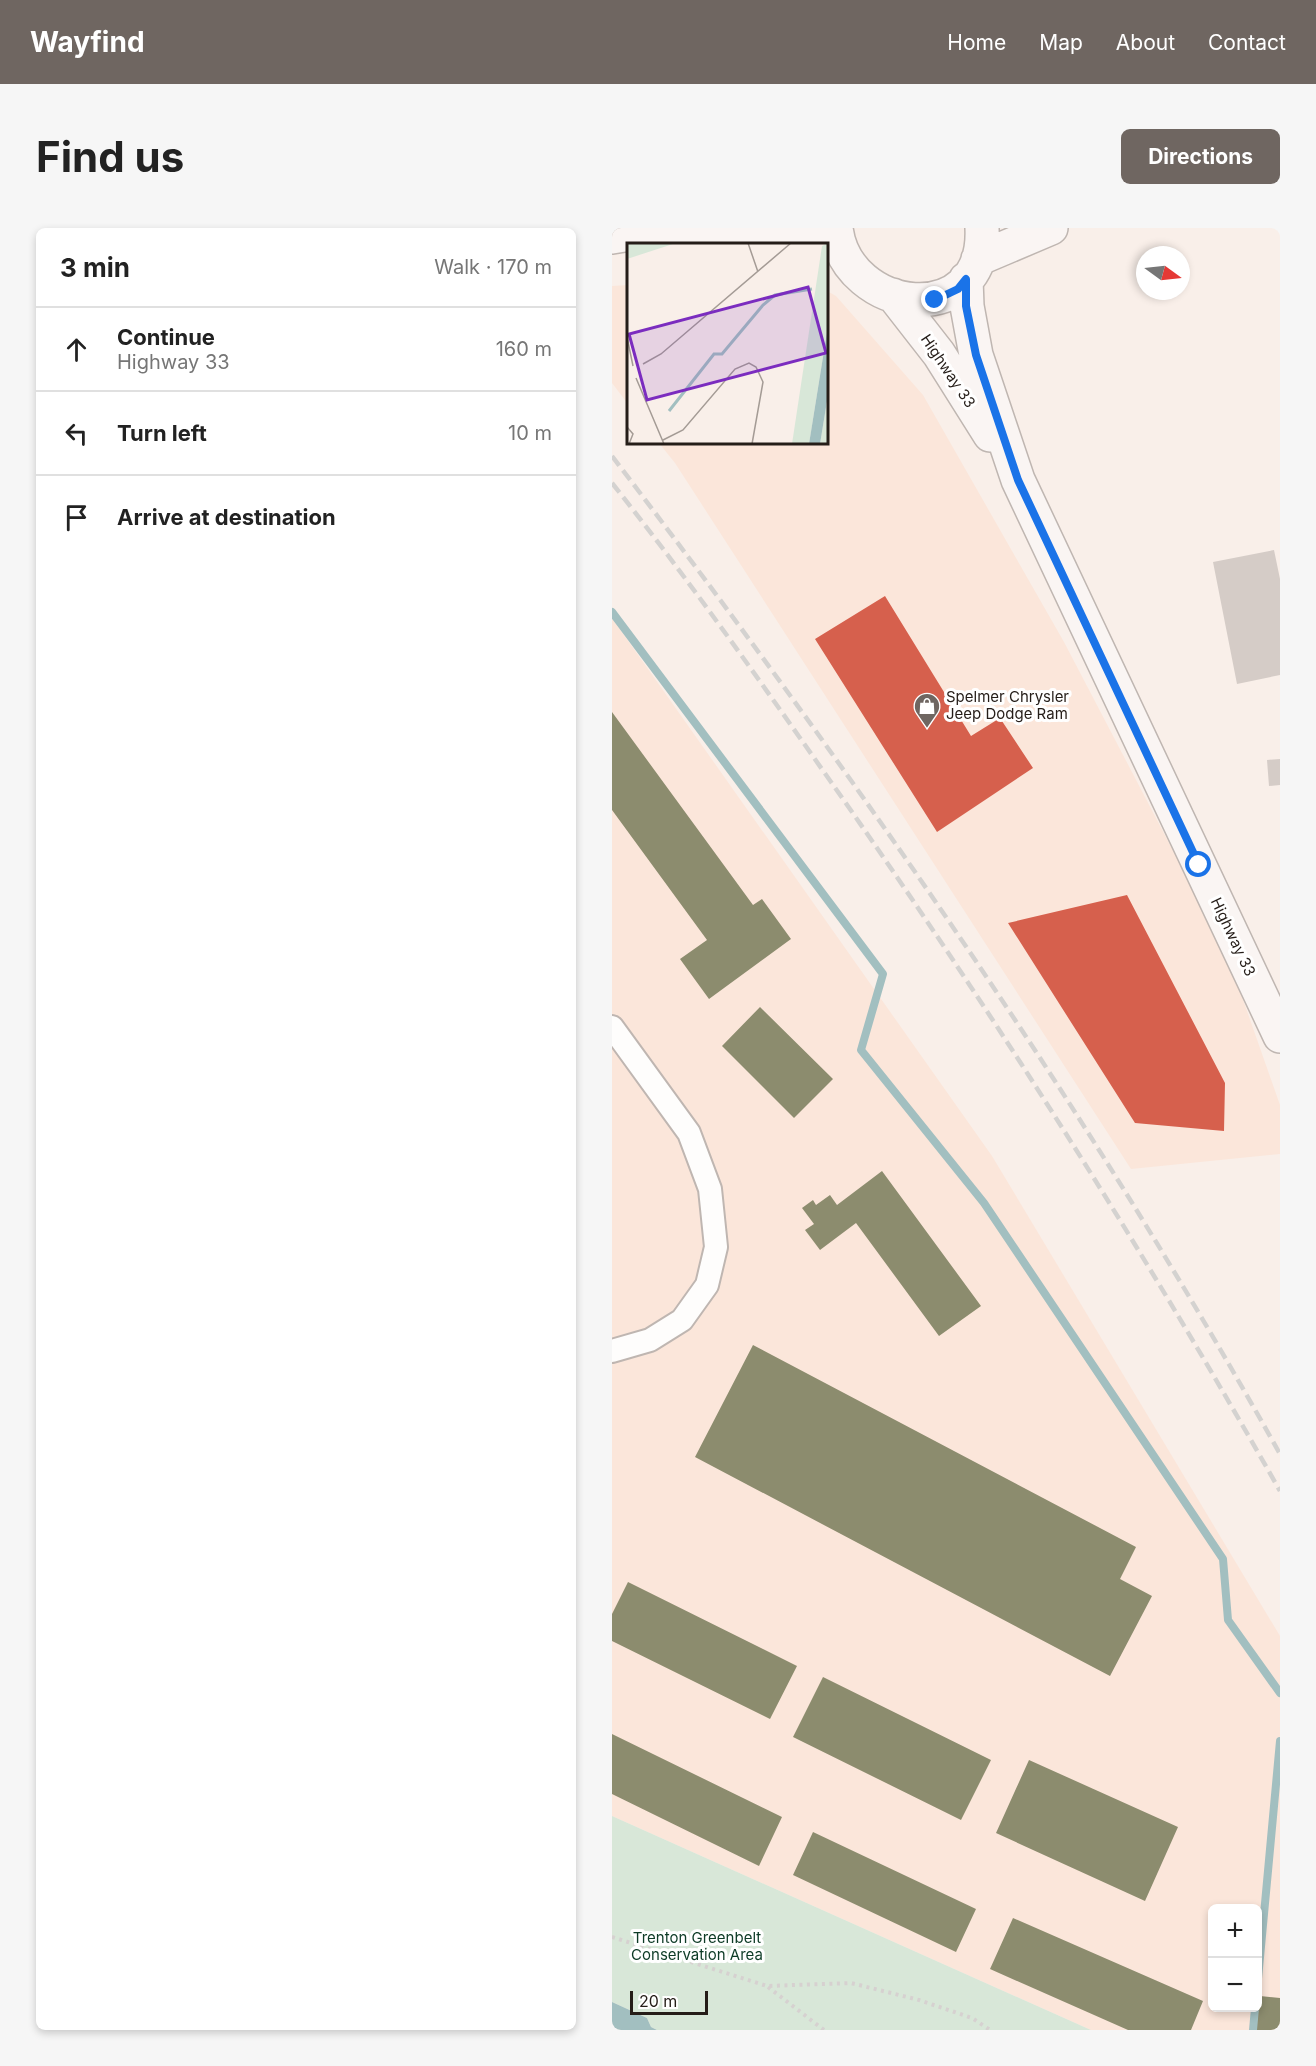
<!DOCTYPE html>
<meta charset="utf-8">
<style>
:root{--surface:#fff;--page:#f6f6f6;--text:#222;--muted:#767676;--line:#e0e0e0;--accent:#6f6661}
body{margin:0;font-family:Inter,sans-serif;background:var(--page);color:var(--text)}
.controls{position:absolute;right:18px;bottom:18px;display:grid;overflow:hidden;border-radius:9px;box-shadow:0 3px 9px #0003}
.controls button{width:54px;height:54px;display:grid;place-items:center;padding:0;border:0;border-bottom:2px solid var(--line);background:var(--surface);color:var(--text);font:30px sans-serif}
.compass{position:absolute;left:524px;top:18px;width:54px;height:54px;border-radius:50%;background:var(--surface);box-shadow:0 3px 9px #0003;rotate:105deg}
.scale{position:absolute;left:18px;bottom:15px;width:78px;box-sizing:border-box;padding-left:6px;border:3px solid #251d18;border-top:0;font-size:16px;line-height:21px;white-space:nowrap;color:#251d18;-webkit-text-stroke:4px #fff;paint-order:stroke}
.stop{position:absolute;width:18px;height:18px;margin:-14px;border:4px solid #1a73e8;border-radius:50%;background:#fff}
.stop.end{background:#1a73e8;border-color:#fff;box-shadow:0 2px 6px #0008}
.list{margin:0;padding:0;list-style:none}
h2{display:flex;justify-content:space-between;align-items:center;height:78px;margin:0;padding:0 24px;font-size:26px}
h2 small{font-size:20px;font-weight:400;color:var(--muted)}
.list li{display:grid;grid-template-columns:39px 1fr auto;gap:18px;align-items:center;box-sizing:border-box;height:84px;padding:0 24px;border-top:2px solid var(--line)}
.list b{display:block;font-size:22px;white-space:nowrap}
.list p{margin:0;font-size:20px;white-space:nowrap;color:var(--muted)}
.list em{font-size:20px;font-style:normal;color:var(--muted)}
.icon{flex:none;width:33px;height:33px;fill:none;stroke:currentColor;stroke-width:2;stroke-linecap:round;stroke-linejoin:round}
.map{position:relative;flex:none;width:668px;height:1802px;overflow:hidden;border-radius:9px}
header{display:flex;align-items:center;gap:36px;box-sizing:border-box;height:84px;padding:0 30px;background:var(--accent);color:#fff}
header strong{font-size:28px}
nav{display:flex;gap:33px;margin-inline-start:auto;font-size:21px}
.intro{display:flex;align-items:center;justify-content:space-between;box-sizing:border-box;height:144px;padding:0 36px}
h1{margin:0;font-size:42px}
.button{padding:15px 27px;border-radius:9px;background:var(--accent);color:#fff;font-size:21px;font-weight:700}
main{display:flex;gap:36px;padding:0 36px}
aside{flex:1;background:var(--surface);border-radius:9px;box-shadow:0 3px 9px #0003}
.map>svg:first-child{display:block}
</style>
<header>
<strong>Wayfind</strong>
<nav><a>Home</a><a>Map</a><a>About</a><a>Contact</a></nav>
</header>
<div class="intro"><h1>Find us</h1><a class="button">Directions</a></div>
<main>
<aside>
<h2>3 min<small>Walk · 170 m</small></h2>
<ul class="list">
<li><svg class="icon" aria-label="ahead" viewBox="0 0 24 24"><path d="M12 20V5M6 11l6-6 6 6"/></svg><div><b>Continue</b><p>Highway 33</p></div><em>160 m</em></li>
<li><svg class="icon" aria-label="left" viewBox="0 0 24 24"><path d="M17 20v-9H6M10 6l-5 5 5 5"/></svg><div><b>Turn left</b></div><em>10 m</em></li>
<li><svg class="icon" aria-label="arrive" viewBox="0 0 24 24"><path d="M6 21V4h12l-3 4 3 4H6"/></svg><div><b>Arrive at destination</b></div></li>
</ul>
</aside>
<div class="map">
<svg width="668" height="1802" viewBox="0 0 668 1802">
<rect width="100%" height="100%" fill="#f9efe9"/>
<!-- built -->
<path fill="#fbe6da" fill-rule="evenodd" d="M16,57V176L0,155V58Z
M215,63L224,68L311,167L452,414L615,726L668,877V926L519,941L63,235L47,215L214,214Z
M0,390L380,928L668,1408V1802H479L0,1588ZM600,1680H646V1780H600Z"/>
<!-- green -->
<path fill="#d8e7d8" d="M0,1588L479,1802H45L39,1799L35,1790L0,1774Z"/>
<!-- water -->
<path fill="#a2bfc0" d="M0,1774L35,1790L39,1799L45,1802H0Z"/>
<!-- shops -->
<path fill="#d6604d" d="M273,368L359,508L388,490L421,540L325,604L203,411Z
M515,667L613,855L612,903L523,895L396,695Z"/>
<!-- industry -->
<path fill="#8c8c6e" d="M0,484L141,677L150,671L179,711L97,771L68,731L95,712L0,582Z
M148,779L221,851L182,890L110,818Z
M270,943L369,1078L327,1108L244,995L208,1022L193,1002L202,996L190,980L201,972L204,977L218,967L225,977Z
M141,1117L524,1319L508,1351L540,1368L498,1448L83,1229Z
M16,1354L185,1438L158,1491L0,1413V1386Z
M211,1449L379,1532L349,1592L181,1509Z
M0,1506L170,1589L147,1638L0,1566Z
M417,1532L566,1599L533,1673L384,1605Z
M201,1604L364,1681L344,1724L181,1647Z
M401,1690L591,1773L579,1802H516L378,1741Z
M648,1768L668,1770V1802H644Z"/>
<g fill="none" stroke-linecap="round" stroke-linejoin="round">
<!-- stream -->
<path stroke="#a2bfc0" stroke-width="8" d="M0,384L271,746L249,822L372,975L611,1331L616,1392L668,1465
M646,1751L668,1513
M641,1802L643,1780"/>
</g>
<!-- building -->
<path fill="#d5ccc7" d="M662,322L668,351V447L625,456L601,334Z
M668,531V557L657,558L655,532Z"/>
<g fill="none" stroke-linecap="round" stroke-linejoin="round">
<!-- street casing -->
<g stroke="#bfb6b1" stroke-width="26">
<path id="street" d="M0,799L77,905L98,961L104,1019L95,1057L70,1092L38,1112L0,1123"/>
</g>
<!-- secondary casing -->
<g stroke="#bfb6b1" stroke-width="36">
<path id="secondary" d="M224,0C234,87 375,104 370,0
M48,2L181,10L213,16
M0,9L55,0
M366,31L439,0
M354,51L355,78L364,127L406,252L668,808
M281,67L327,126L378,207"/>
</g>
<!-- path -->
<path stroke="#d6d1d0" stroke-width="4" stroke-dasharray="3 4.5" stroke-linecap="butt" d="M0,1709L155,1758L239,1755L307,1772L360,1790L378,1802
M156,1759L212,1802"/>
<!-- street -->
<use href="#street" stroke="#fefdfc" stroke-width="22"/>
<!-- secondary -->
<use href="#secondary" stroke="#faf5f3" stroke-width="33"/>
<!-- rail -->
<path stroke="#d4d2d0" stroke-width="4.5" stroke-dasharray="12 6" stroke-linecap="butt" d="M0,228C243,547 472,875 668,1226
M0,255C77,352 148,453 219,554C380,783 530,1019 668,1263"/>
</g>
<g fill="none" stroke-linecap="round" stroke-linejoin="round">
<!-- route -->
<path stroke="#1a73e8" stroke-width="8" d="M323,72L346,61L354,51V78L364,127L406,252L587,637"/>
</g>
<!-- icons -->
<defs>
<g id="shop-pin" transform="scale(1.35)"><path d="M0 17L-7.5 6A9.5 9.5 0 1 1 7.5 6Z" fill="#6f6661" stroke="#fff"/><path d="M-5-2.5h2.3a2.7 3.5 0 0 1 5.4 0H5L5.5 6h-11ZM-1.5-2.5h3a1.5 2.3 0 0 0-3 0Z" fill="#fff"/></g>
</defs>
<g fill-rule="evenodd">
<use href="#shop-pin" x="315" y="478"/>
</g>
<g text-anchor="middle" stroke-width="6" stroke-linejoin="round" paint-order="stroke">
<!-- street labels -->
<g font-size="15" fill="#251d18" stroke="#fff">
<text transform="translate(336 143) rotate(56)" y="5">Highway 33</text>
<text transform="translate(621 709) rotate(65)" y="5">Highway 33</text>
</g>
<!-- poi labels -->
<g font-size="15" fill="#251d18" stroke="#fff" text-anchor="start">
<text x="334" y="474">Spelmer Chrysler<tspan x="334" dy="17">Jeep Dodge Ram</tspan></text>
</g>
<!-- park labels -->
<g font-size="15" fill="#0d3b26" stroke="#fff">
<text x="85" y="1715">Trenton Greenbelt<tspan x="85" dy="17">Conservation Area</tspan></text>
</g>
</g>
<!-- overview -->
<g transform="translate(15 15)">
<rect width="201" height="201" fill="#f9efe9"/>
<path d="M0,0H49L0,16ZM201,0V83L182,201H165L195,3ZM201,152V201H193Z" fill="#d8e7d8"/>
<path d="M201,83V152L193,201H182Z" fill="#a2bfc0"/>
<path fill="none" stroke="#a2bfc0" stroke-width="3" d="M42,168L87,111H95L136,62L148,52L185,46"/>
<path fill="none" stroke="#a49b95" stroke-width="1.5" d="M121,0L131,29M0,94L6,123M16,121L34,111L164,0M9,135L37,201M0,184L6,191L2,201M36,197L56,187L108,126L122,120L129,124L136,139L125,201"/>
<path fill="#7b2cbf" fill-opacity="0.15" stroke="#7b2cbf" stroke-width="3" d="M181,44L199,110L20,157L2,91Z"/>
<rect width="201" height="201" fill="none" stroke="#251d18" stroke-width="3"/>
</g>
</svg>
<div class="controls">
<button>+</button>
<button>−</button>
</div>
<svg class="compass" viewBox="-18 -18 36 36"><path d="M0-13l5 13h-10z" fill="#e53935"/><path d="M0 13l5-13h-10z" fill="#767676"/></svg>
<div class="scale">20 m</div>
<div class="stop" style="left:587px;top:637px"></div>
<div class="stop end" style="left:323px;top:72px"></div>
</div>
</main>
